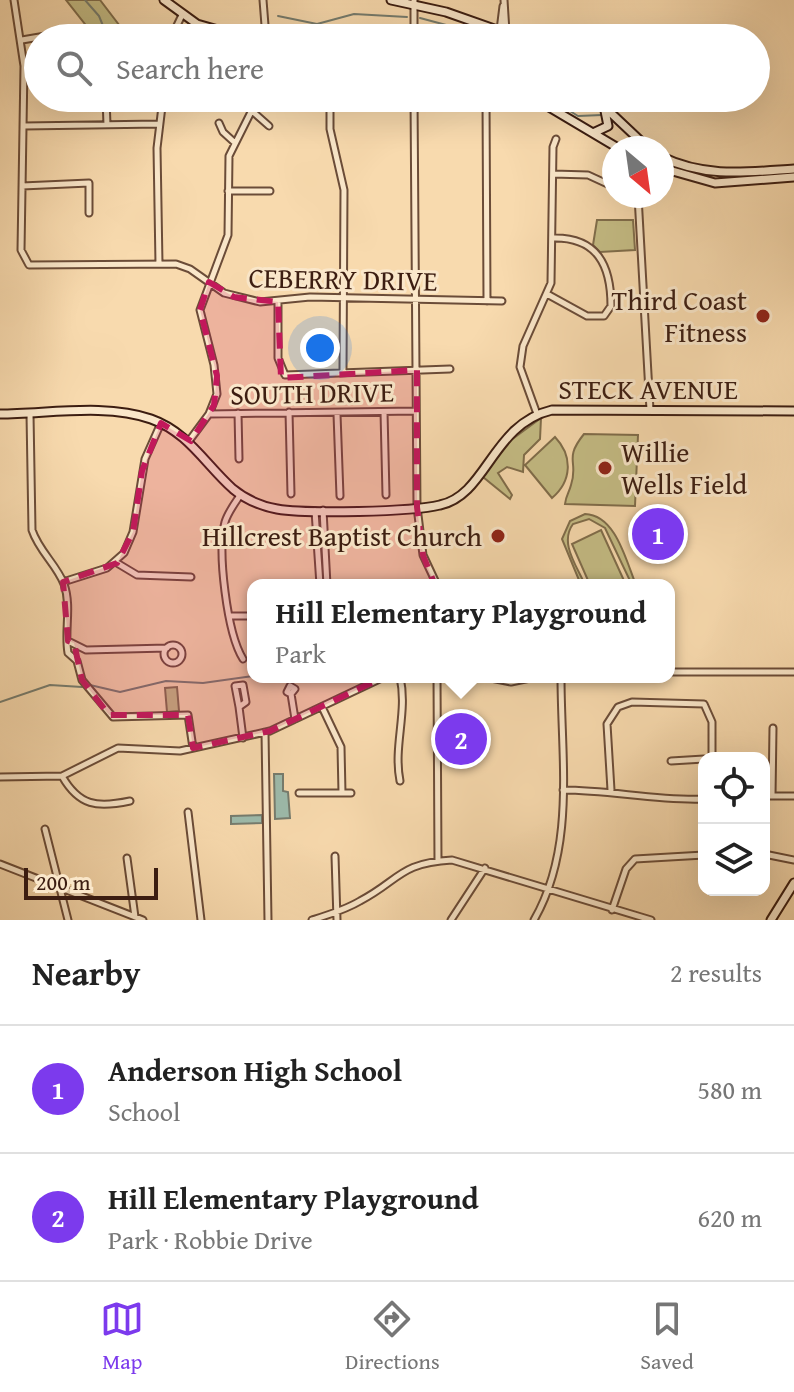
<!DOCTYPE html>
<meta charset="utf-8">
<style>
:root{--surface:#fff;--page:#f2f2f2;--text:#222;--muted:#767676;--line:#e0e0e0;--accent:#7c3aed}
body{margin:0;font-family:"Gentium Book Plus",serif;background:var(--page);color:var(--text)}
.controls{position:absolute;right:24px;bottom:24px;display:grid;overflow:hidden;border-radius:16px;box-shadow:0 8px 32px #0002}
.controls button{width:72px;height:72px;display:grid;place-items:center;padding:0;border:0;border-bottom:2px solid var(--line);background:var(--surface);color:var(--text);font:40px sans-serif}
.compass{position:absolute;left:602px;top:136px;width:72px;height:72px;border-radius:50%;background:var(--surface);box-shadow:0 8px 32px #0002;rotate:151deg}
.scale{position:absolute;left:24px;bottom:20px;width:134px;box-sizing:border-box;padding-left:8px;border:4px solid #3c1d11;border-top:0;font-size:22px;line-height:28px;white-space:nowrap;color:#3c1d11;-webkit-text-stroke:6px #fae7ca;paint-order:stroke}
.you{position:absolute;left:320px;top:348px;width:28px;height:28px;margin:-20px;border:6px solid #fff;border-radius:50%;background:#1a73e8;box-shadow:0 0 0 12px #1a73e833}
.badge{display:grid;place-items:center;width:52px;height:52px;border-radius:50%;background:var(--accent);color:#fff;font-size:26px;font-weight:700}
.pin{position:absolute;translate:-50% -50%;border:4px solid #fff;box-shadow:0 2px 8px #0006}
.popup{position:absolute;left:247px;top:579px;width:428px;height:104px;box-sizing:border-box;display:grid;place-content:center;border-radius:16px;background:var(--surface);filter:drop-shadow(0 2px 6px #0005);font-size:26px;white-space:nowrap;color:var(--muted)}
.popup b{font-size:30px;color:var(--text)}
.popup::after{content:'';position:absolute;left:50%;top:100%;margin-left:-16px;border:16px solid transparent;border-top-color:var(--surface)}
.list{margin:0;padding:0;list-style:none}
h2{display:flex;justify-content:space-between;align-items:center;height:104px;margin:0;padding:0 32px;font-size:34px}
h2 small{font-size:26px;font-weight:400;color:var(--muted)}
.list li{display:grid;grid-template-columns:52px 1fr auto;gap:24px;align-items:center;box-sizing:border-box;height:128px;padding:0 32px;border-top:2px solid var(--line)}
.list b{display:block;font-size:30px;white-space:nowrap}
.list p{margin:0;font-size:26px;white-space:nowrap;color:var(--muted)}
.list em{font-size:26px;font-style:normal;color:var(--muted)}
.icon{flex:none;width:44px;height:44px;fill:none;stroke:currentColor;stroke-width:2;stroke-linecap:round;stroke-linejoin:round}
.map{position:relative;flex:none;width:794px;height:920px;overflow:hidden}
.search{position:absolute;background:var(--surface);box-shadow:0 8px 32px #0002;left:24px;right:24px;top:24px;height:88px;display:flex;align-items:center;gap:20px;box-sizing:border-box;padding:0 28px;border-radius:44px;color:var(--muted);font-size:30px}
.sheet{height:360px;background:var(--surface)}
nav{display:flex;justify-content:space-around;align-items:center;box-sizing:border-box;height:112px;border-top:2px solid var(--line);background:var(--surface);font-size:22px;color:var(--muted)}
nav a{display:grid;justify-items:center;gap:4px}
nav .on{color:var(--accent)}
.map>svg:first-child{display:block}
</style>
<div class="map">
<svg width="794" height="920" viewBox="0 0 794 920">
<rect width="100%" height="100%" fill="#f8daae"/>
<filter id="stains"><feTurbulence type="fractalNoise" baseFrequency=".0025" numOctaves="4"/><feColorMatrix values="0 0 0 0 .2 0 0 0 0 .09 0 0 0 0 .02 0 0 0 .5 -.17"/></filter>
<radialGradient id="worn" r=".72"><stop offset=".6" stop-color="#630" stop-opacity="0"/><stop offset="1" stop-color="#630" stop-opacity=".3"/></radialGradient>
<!-- green -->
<path fill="#c5bd85" stroke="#806d4b" stroke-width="2" d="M66,0H100L129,38H96Z
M597,220H633L635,250L600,252L593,245Z
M541,418L540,439L524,455L523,472L507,467L498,473L512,495L510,499L483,477L507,443Z
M584,434L638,435L635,506L565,504C566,495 569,493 571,485C579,461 563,460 584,434Z
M555,437C573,456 572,481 552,498L525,465Z
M585,514C616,515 626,561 636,585H632L605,528L589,519L573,524C559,543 577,566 585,585H581L562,539L570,521Z
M601,530L626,585H590L572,544Z
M177,687L179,711L167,712L165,688Z"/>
<!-- water -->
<path fill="#9dbbac" stroke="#767c6e" stroke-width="2" d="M274,774H283V791L288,792L290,818L275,819Z
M262,815V823L231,824V816Z"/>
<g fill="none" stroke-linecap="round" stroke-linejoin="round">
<!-- stream -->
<path stroke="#767c6e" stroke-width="2" d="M85,0L99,16L108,38
M278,16L317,24L354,14L407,17
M420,18L495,38
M549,98L578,116L602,115
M90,685L120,692L166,681L203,683L253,676
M0,702L50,685L82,687"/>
<!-- street casing -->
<g stroke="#6b4c38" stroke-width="9">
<path id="street" d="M14,0L24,66L21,250L29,265L176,264L190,269L224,293L260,302L310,297L502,301
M263,0L266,38
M504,0L506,32
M500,30L503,6
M171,38L182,15
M414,38V0
M22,40L57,34L67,38
M106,98L107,125
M330,98V129L344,190L343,371
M414,98L417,507L423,555L437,585
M486,98L487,301
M252,111L269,126
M219,123L223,132L234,142
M24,126L159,124
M553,174L588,175L614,187
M22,186L89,183V213
M228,191H270
M638,196L650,410
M159,264L157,148L163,98
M547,294L587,316H604L611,306C611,265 597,237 553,238
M278,302V358L285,375L450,369
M289,412L291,494
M384,412L386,495
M238,413L239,459
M30,414L32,530C39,551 56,564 64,584C72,607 64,631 68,653L77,661
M209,414L416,411
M337,414L340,496
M537,414L520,367L523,346L551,283L553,147L556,139
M189,441L209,414L217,394L214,365L200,310L228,235L229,156L258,98
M241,494C235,503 228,512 225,522C217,551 227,633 243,659
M323,510L327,585
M315,511L320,585
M117,563L137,575L191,577
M63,582L107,568L124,553L133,532L145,459L161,423
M230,616H253
M68,641L86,650
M164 654a9 9 0 1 1 18 0a9 9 0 1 1-18 0Z
M86,650L167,648
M77,661L82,680L113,717L188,715L193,748
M669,672H794
M400,677C408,712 393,746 400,781
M437,677L438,861
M486,677L511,682L535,677
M291,694L295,689L290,686L287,692L291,694L295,719
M239,707L235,686L243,685L246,702L239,707L243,738
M322,707L341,747L342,793
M265,732L268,920
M671,761L704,759
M62,776C79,806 97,808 130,801
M0,777L62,776L118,748L180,751L270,731L384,677
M563,790C611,790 656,801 704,799
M611,790L607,724L618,707L632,702L704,704L712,722V758
M299,793H351
M764,796H794
M772,796L773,728
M188,812L201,920
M45,829L68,920
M764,854L794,860
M335,856L337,920
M127,858L135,917
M0,864L143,920
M612,910L626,869L635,859L704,855
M312,920C328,915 345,910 360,901C400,880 399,863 452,860L651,920
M451,920L485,868
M534,920C576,847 561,758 561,677"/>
</g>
<!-- secondary casing -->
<g stroke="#3c1d11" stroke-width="11">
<path id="secondary" d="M164,0L197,24L246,38
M391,0L446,12L520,38
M276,38H347
M534,98L618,148
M595,98L648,148
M593,133L608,126L605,111
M662,157C705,178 748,172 794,169
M662,168L715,183L794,177
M0,414C47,414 106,403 151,419C188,432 205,464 233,489C245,499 261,506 277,509C306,514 411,512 440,505C487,495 492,424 552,410L794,411
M771,920L794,883"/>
</g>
<!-- street -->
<use href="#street" stroke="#fae7ca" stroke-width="5"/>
<!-- secondary -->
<use href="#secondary" stroke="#fae7ca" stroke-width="7"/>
</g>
<!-- marked area -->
<path fill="#c2185b" fill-opacity="0.2" stroke="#c2185b" stroke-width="6" stroke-dasharray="16 10" stroke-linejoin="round" d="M209,282L234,297L278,302L281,378L417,370V507L423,555L440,598L437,661L409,665L270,731L193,748L188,715H109L82,680L74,643L68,641L63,582L117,563L133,532L142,471L161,423L191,441L214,405L217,376L200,310Z"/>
<!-- markers -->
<g fill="#8f2418" stroke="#fae7ca" stroke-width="3">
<circle cx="763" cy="316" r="8"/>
<circle cx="605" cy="468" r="8"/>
<circle cx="498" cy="536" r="8"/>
</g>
<g text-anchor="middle" stroke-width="6" stroke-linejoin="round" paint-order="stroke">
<!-- street labels -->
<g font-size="28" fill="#3c1d11" stroke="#fae7ca">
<text transform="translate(343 279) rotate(1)" y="10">CEBERRY DRIVE</text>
<text x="648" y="399">STECK AVENUE</text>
<text transform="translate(312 393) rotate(-1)" y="10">SOUTH DRIVE</text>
</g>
<!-- poi labels -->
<g font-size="28" fill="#3c1d11" stroke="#fae7ca" text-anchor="end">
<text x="747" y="310">Third Coast<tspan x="747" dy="32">Fitness</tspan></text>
<text x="621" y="462" text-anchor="start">Willie<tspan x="621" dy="32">Wells Field</tspan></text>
<text x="482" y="546">Hillcrest Baptist Church</text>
</g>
</g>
<rect width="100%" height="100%" filter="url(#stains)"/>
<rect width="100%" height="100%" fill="url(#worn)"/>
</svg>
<div class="controls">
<button><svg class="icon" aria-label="locate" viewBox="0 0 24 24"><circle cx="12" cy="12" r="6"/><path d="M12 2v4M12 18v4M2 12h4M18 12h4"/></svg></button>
<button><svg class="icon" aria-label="layers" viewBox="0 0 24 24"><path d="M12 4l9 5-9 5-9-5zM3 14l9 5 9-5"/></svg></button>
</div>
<svg class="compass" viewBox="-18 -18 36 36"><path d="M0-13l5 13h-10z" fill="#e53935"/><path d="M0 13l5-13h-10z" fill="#767676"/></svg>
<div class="scale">200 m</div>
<div class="you"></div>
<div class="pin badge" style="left:658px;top:534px">1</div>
<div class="pin badge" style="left:461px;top:739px">2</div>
<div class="popup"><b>Hill Elementary Playground</b>Park</div>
<div class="search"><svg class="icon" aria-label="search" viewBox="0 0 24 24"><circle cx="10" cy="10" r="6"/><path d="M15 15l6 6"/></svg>Search here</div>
</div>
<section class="sheet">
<h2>Nearby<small>2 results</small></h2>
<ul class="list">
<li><span class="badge">1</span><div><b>Anderson High School</b><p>School</p></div><em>580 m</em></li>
<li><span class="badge">2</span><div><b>Hill Elementary Playground</b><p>Park · Robbie Drive</p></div><em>620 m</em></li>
</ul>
</section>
<nav>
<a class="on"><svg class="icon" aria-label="map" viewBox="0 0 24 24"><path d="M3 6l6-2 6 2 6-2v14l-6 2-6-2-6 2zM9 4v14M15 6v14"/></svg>Map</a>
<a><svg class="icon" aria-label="directions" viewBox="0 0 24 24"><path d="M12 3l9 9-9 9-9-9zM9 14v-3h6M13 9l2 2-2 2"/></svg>Directions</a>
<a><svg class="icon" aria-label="saved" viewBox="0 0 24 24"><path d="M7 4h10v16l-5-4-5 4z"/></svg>Saved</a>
</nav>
